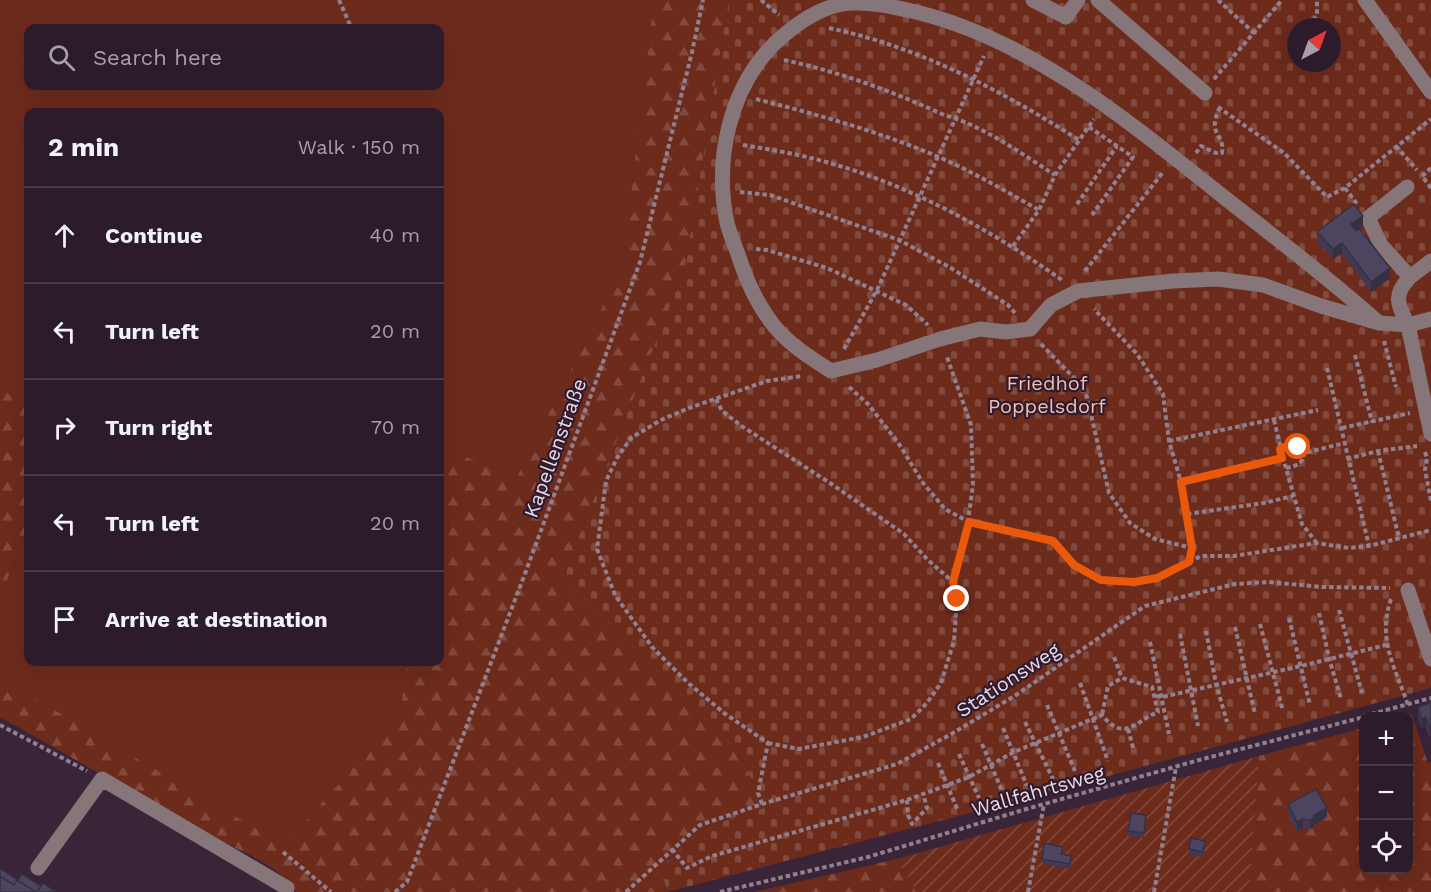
<!DOCTYPE html>
<meta charset="utf-8">
<style>
:root{--surface:#2c1b2a;--page:#382836;--text:#f1f3f6;--muted:#a6a1a8;--line:#483947}
body{margin:0;font-family:"Work Sans",sans-serif;background:var(--page);color:var(--text)}
.controls{position:absolute;right:18px;bottom:18px;display:grid;overflow:hidden;border-radius:12px;box-shadow:0 6px 24px #0002}
.controls button{width:54px;height:54px;display:grid;place-items:center;padding:0;border:0;border-bottom:2px solid var(--line);background:var(--surface);color:var(--text);font:30px sans-serif}
.compass{position:absolute;left:1287px;top:18px;width:54px;height:54px;border-radius:50%;background:var(--surface);box-shadow:0 6px 24px #0002;rotate:41deg}
.stop{position:absolute;width:18px;height:18px;margin:-14px;border:4px solid #ea580c;border-radius:50%;background:#fff}
.stop.end{background:#ea580c;border-color:#fff;box-shadow:0 2px 6px #0008}
.list{margin:0;padding:0;list-style:none}
h2{display:flex;justify-content:space-between;align-items:center;height:78px;margin:0;padding:0 24px;font-size:26px}
h2 small{font-size:20px;font-weight:400;color:var(--muted)}
.list li{display:grid;grid-template-columns:39px 1fr auto;gap:18px;align-items:center;box-sizing:border-box;height:96px;padding:0 24px;border-top:2px solid var(--line)}
.list b{display:block;font-size:22px;white-space:nowrap}
.list em{font-size:20px;font-style:normal;color:var(--muted)}
.icon{flex:none;width:33px;height:33px;fill:none;stroke:currentColor;stroke-width:2;stroke-linecap:round;stroke-linejoin:round}
.map{position:relative;flex:none;width:1431px;height:892px;overflow:hidden}
.search{position:absolute;background:var(--surface);box-shadow:0 6px 24px #0002;left:24px;top:24px;width:420px;height:66px;display:flex;align-items:center;gap:15px;box-sizing:border-box;padding:0 21px;border-radius:12px;color:var(--muted);font-size:22px}
.panel{position:absolute;background:var(--surface);box-shadow:0 6px 24px #0002;left:24px;top:108px;width:420px;height:558px;border-radius:12px}
.map>svg:first-child{display:block}
</style>
<div class="map">
<svg width="1431" height="892" viewBox="0 0 1431 892">
<defs>
<pattern id="forest-firs" width="22" height="20" patternUnits="userSpaceOnUse" patternTransform="scale(1.5)"><rect width="22" height="20" fill="#6d2b1c"/><path d="M5 1l3.5 6h-7zM16 11l3.5 6h-7z" fill="#82493d"/></pattern>
<pattern id="cemetery-stones" width="16" height="16" patternUnits="userSpaceOnUse" patternTransform="scale(1.5)"><rect width="16" height="16" fill="#6d2b1c"/><path d="M2 7V4a2 2 0 0 1 4 0v3zM10 15v-3a2 2 0 0 1 4 0v3z" fill="#82493d"/></pattern>
<pattern id="garden-furrows" width="10" height="10" patternUnits="userSpaceOnUse" patternTransform="scale(1.5)"><rect width="10" height="10" fill="#6d2b1c"/><path d="M-1 1l2-2M0 10L10 0M9 11l2-2" fill="none" stroke="#82493d"/></pattern>
</defs>
<rect width="100%" height="100%" fill="#3a2438"/>
<!-- grass -->
<path fill="#6d2b1c" fill-rule="evenodd" d="M0,0H654L622,268L517,477L440,447V112H28V401L0,390ZM28,28H440V86H28Z
M28,530V662H408L399,717L284,846L0,678V597Z"/>
<!-- forest -->
<path fill="url(#forest-firs)" d="M654,0H729L685,268L561,582L744,762L764,808L701,829L661,868L667,892H296C274,860 237,851 204,833C136,795 68,755 0,717V678L284,845L399,717L408,662H440V447L517,477L622,268Z
M0,390L28,401V530L0,597Z
M1412,715L1428,763L1431,762V892H1249L1259,756L1363,728L1364,870H1408L1407,716Z
M897,859L916,892H754Z"/>
<!-- cemetery -->
<path fill="url(#cemetery-stones)" fill-rule="evenodd" d="M729,0H1431V688L1028,798L667,892L661,868L701,829L764,808L744,762L561,582L685,268ZM1296,27H1332V63H1296Z"/>
<!-- garden -->
<path fill="url(#garden-furrows)" d="M1259,756L1249,892H916L897,859Z"/>
<g fill="none" stroke-linecap="round" stroke-linejoin="round">
<!-- path -->
<path stroke="#928090" stroke-width="4" stroke-dasharray="4.5 3" stroke-linecap="butt" d="M339,0L351,27
M761,0L779,15
M1218,0L1254,33
M1310,27L1317,14V0
M829,28C920,47 1002,91 1079,140
M784,60C840,72 892,91 944,115C982,125 1022,154 1055,175
M1214,79L1282,0
M756,99C819,115 881,132 941,158C975,173 1007,192 1039,210
M1218,107L1284,153L1327,197L1345,188L1431,119
M1089,127L1133,157L1092,215
M743,145C767,149 792,153 815,159C905,182 986,227 1062,280
M1396,146L1417,170
M1196,153L1201,146L1216,153H1222C1225,133 1207,136 1219,109
M1431,168L1422,176L1431,188
M1345,188L1357,204
M740,192L770,195L899,240L951,268L1008,305L1015,313
M1077,204L1117,146
M1013,246L1039,210L1055,175L1094,119
M756,249L767,250L827,268L906,305L928,325
M1085,271L1164,171
M1384,341L1396,387
M1041,344L1073,377L1087,397L1109,493L1130,523L1155,539L1192,548
M844,349L877,290L984,56
M1355,355L1372,422
M1327,368L1369,546
M849,387L868,404L899,444L923,483L945,509L969,522L1053,541L1074,565L1101,581L1134,582L1157,577L1189,562L1192,548L1190,526L1181,482L1169,441L1163,394L1137,354L1094,309
M716,399L722,411L743,427L830,483L904,534L928,560L953,582
M1274,420L1283,458L1302,524L1316,542
M1342,428L1410,413
M1169,441L1318,410
M1280,449C1291,444 1295,444 1304,453L1345,443
M1378,451L1399,538
M1425,452L1427,458L1425,470L1431,501
M1347,459L1378,451L1417,446
M1286,468C1296,466 1303,464 1304,453
M1181,482L1283,458
M1187,514L1264,503L1293,496
M1189,562L1201,556H1234L1316,543L1349,548L1369,546L1431,530
M1391,599C1377,640 1395,667 1408,705
M1339,610L1362,693
M1319,613L1329,658L1341,699
M1289,618L1310,705
M1260,624L1283,711
M1235,627L1255,714
M1206,631L1216,684L1227,722
M1180,634L1198,726
M1150,642L1169,734
M1114,657L1122,678
M1080,683L1108,761
M1156,696L1162,697L1301,666L1386,645
M1047,705L1075,771
M1364,716L1431,698
M1025,722L1053,779
M0,725L87,771
M1003,728L1027,786
M1128,729L1134,751
M768,743L799,749L863,737L911,719L927,703L941,683L954,641L957,599L953,582L965,543L973,485L971,425L947,357
M982,744L1003,793
M959,754L979,798
M938,763L958,811
M907,800L908,815L912,824L927,808L923,793
M762,804L758,793L768,743L724,713L687,682L652,647L615,595L597,549L606,481L617,458L631,438L661,420L689,408L767,381L802,376
M672,849L687,868L712,856L907,800L969,777L1014,752L1102,715C1125,743 1135,721 1158,712L1152,687L1122,678L1108,686L1102,715
M283,852L331,892
M395,892L407,882L526,571L640,262L692,52L703,0
M626,892L700,825L762,804L897,764L953,733L1016,695L1145,606L1235,584L1269,582L1322,587L1390,588
M720,892L868,857L1023,810L1199,760L1364,717
M1028,892L1044,804
M1154,892L1176,767"/>
<!-- minor -->
<path stroke="#867579" stroke-width="15" d="M1033,0L1066,17L1078,0
M1098,0L1205,93
M1365,0L1431,92
M1410,277L1431,261
M1431,319L1408,325L1431,434
M1379,323C1330,279 1277,239 1225,198C1132,124 1034,41 916,12C894,7 873,2 851,3C821,5 795,24 774,44C729,89 714,161 727,223C730,234 734,244 738,254C746,280 758,306 775,327C791,346 811,358 831,371L877,360L940,339L980,329L1006,332L1030,329L1051,305L1078,291L1173,281L1218,279L1263,285L1321,306L1379,323L1408,325C1398,304 1392,296 1410,277L1381,245L1368,218L1407,187
M1408,590L1431,659
M38,868L102,779L287,888L286,892"/>
</g>
<!-- wall -->
<path fill="#423a53" d="M1363,225L1356,230L1390,278L1371,292L1342,253L1333,259L1317,242V232Z
M1431,703L1430,740L1426,727L1421,728L1418,717V707Z
M1288,804L1327,817L1314,825V827L1310,829L1303,828L1297,832L1288,814Z
M1146,820L1144,838L1128,836V831Z
M1205,846L1203,857L1189,854V849Z
M1062,854L1071,861L1070,869L1042,863V859Z"/>
<!-- shaded-wall -->
<path fill="#363043" d="M1363,216V225L1351,234V224Z
M1342,243V253L1333,259V249Z
M1390,268V278L1371,292V282Z
M1426,717V727L1421,728V719Z
M1327,808V817L1314,825V827L1310,829V820L1314,815Z
M1303,819V828L1297,832V822Z"/>
<!-- building -->
<path fill="#4d4460" stroke="#363043" stroke-width="1.5" d="M1354,204L1363,216L1351,224L1356,231L1359,228L1390,268L1371,282L1342,243L1333,249L1317,232Z
M1431,703V730H1430L1426,717L1421,719L1418,707Z
M1316,789L1327,808L1314,815V818L1310,820L1303,819L1297,822L1288,804Z
M1131,813L1146,815L1144,833L1128,831Z
M1191,838L1205,841L1203,852L1189,849Z
M1044,843L1063,847L1061,854L1071,856L1070,864L1042,859Z
M0,868L18,880L22,874L41,886L37,892H36L17,880L14,885L1,877L0,878Z
M1,877L14,885L17,880L36,892H0V878Z
M43,883L56,892H37Z"/>
<g fill="none" stroke-linecap="round" stroke-linejoin="round">
<!-- route -->
<path stroke="#ea580c" stroke-width="8" d="M957,599L953,582L969,522L1053,541L1074,565L1101,580L1134,582L1157,578L1189,562L1192,548L1181,482L1282,458L1280,449L1292,444L1298,447"/>
</g>
<g text-anchor="middle" stroke-width="4.5" stroke-linejoin="round" paint-order="stroke">
<!-- park labels -->
<g font-size="20" fill="#f1beb1" stroke="#301a2e">
<text x="1047" y="390">Friedhof<tspan x="1047" dy="23">Poppelsdorf</tspan></text>
</g>
<!-- street labels -->
<g font-size="20" fill="#e8d9e6" stroke="#301a2e">
<text transform="translate(555 448) rotate(-70)" y="7">Kapellenstraße</text>
<text transform="translate(1008 680) rotate(-33)" y="7">Stationsweg</text>
<text transform="translate(1038 791) rotate(-16)" y="7">Wallfahrtsweg</text>
</g>
</g>
</svg>
<div class="controls">
<button>+</button>
<button>−</button>
<button><svg class="icon" aria-label="locate" viewBox="0 0 24 24"><circle cx="12" cy="12" r="6"/><path d="M12 2v4M12 18v4M2 12h4M18 12h4"/></svg></button>
</div>
<svg class="compass" viewBox="-18 -18 36 36"><path d="M0-13l5 13h-10z" fill="#e53935"/><path d="M0 13l5-13h-10z" fill="#a6a1a8"/></svg>
<div class="stop" style="left:1298px;top:447px"></div>
<div class="stop end" style="left:957px;top:599px"></div>
<div class="search"><svg class="icon" aria-label="search" viewBox="0 0 24 24"><circle cx="10" cy="10" r="6"/><path d="M15 15l6 6"/></svg>Search here</div>
<section class="panel">
<h2>2 min<small>Walk · 150 m</small></h2>
<ul class="list">
<li><svg class="icon" aria-label="ahead" viewBox="0 0 24 24"><path d="M12 20V5M6 11l6-6 6 6"/></svg><div><b>Continue</b></div><em>40 m</em></li>
<li><svg class="icon" aria-label="left" viewBox="0 0 24 24"><path d="M17 20v-9H6M10 6l-5 5 5 5"/></svg><div><b>Turn left</b></div><em>20 m</em></li>
<li><svg class="icon" aria-label="right" viewBox="0 0 24 24"><path d="M7 20v-9h11M14 6l5 5-5 5"/></svg><div><b>Turn right</b></div><em>70 m</em></li>
<li><svg class="icon" aria-label="left" viewBox="0 0 24 24"><path d="M17 20v-9H6M10 6l-5 5 5 5"/></svg><div><b>Turn left</b></div><em>20 m</em></li>
<li><svg class="icon" aria-label="arrive" viewBox="0 0 24 24"><path d="M6 21V4h12l-3 4 3 4H6"/></svg><div><b>Arrive at destination</b></div></li>
</ul>
</section>
</div>
